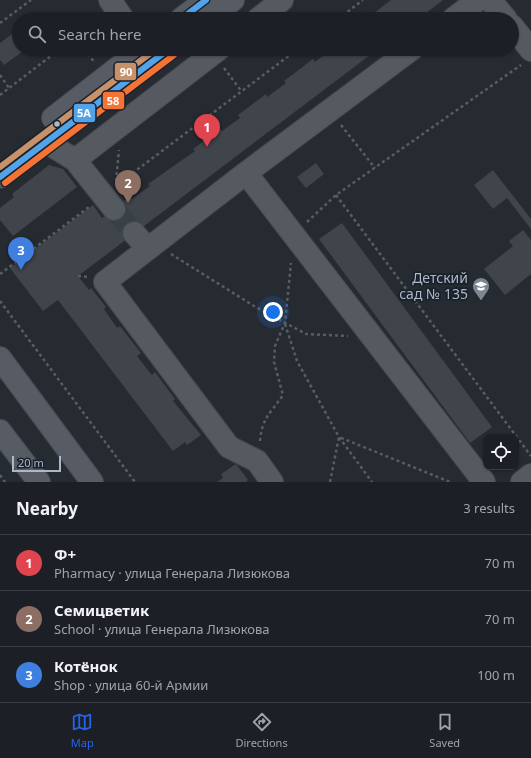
<!DOCTYPE html>
<meta charset="utf-8">
<style>
:root{--surface:#1c2026;--page:#25282e;--text:#f1f3f6;--muted:#a0a3a7;--line:#3a3e43;--accent:#2563eb}
body{margin:0;font-family:"Noto Sans",sans-serif;background:var(--page);color:var(--text)}
.controls{position:absolute;right:12px;bottom:12px;display:grid;overflow:hidden;border-radius:8px;box-shadow:0 1px 3px #0004}
.controls button{width:36px;height:36px;display:grid;place-items:center;padding:0;border:0;border-bottom:1px solid var(--line);background:var(--surface);color:var(--text);font:20px sans-serif}
.scale{position:absolute;left:12px;bottom:10px;width:49px;box-sizing:border-box;padding-left:4px;border:2px solid #aeb7c5;border-top:0;font-size:11px;line-height:14px;white-space:nowrap;color:#aeb7c5;-webkit-text-stroke:3px #19212c;paint-order:stroke}
.you{position:absolute;left:273px;top:312px;width:14px;height:14px;margin:-10px;border:3px solid #fff;border-radius:50%;background:#1a73e8;box-shadow:0 0 0 6px #1a73e833}
.badge{display:grid;place-items:center;width:26px;height:26px;border-radius:50%;background:var(--accent);color:#fff;font-size:13px;font-weight:700}
.pin{position:absolute;translate:-50% -33px;filter:drop-shadow(0 1px 2px #0008)}
.pin::after{content:'';position:absolute;top:21px;width:14px;height:12px;background:inherit;clip-path:polygon(0 0,100% 0,50% 100%)}
.list{margin:0;padding:0;list-style:none}
h2{display:flex;justify-content:space-between;align-items:center;height:52px;margin:0;padding:0 16px;font-size:17px}
h2 small{font-size:13px;font-weight:400;color:var(--muted)}
.list li{display:grid;grid-template-columns:26px 1fr auto;gap:12px;align-items:center;box-sizing:border-box;height:56px;padding:0 16px;border-top:1px solid var(--line)}
.list b{display:block;font-size:15px;white-space:nowrap}
.list p{margin:0;font-size:13px;white-space:nowrap;color:var(--muted)}
.list em{font-size:13px;font-style:normal;color:var(--muted)}
.icon{flex:none;width:22px;height:22px;fill:none;stroke:currentColor;stroke-width:2;stroke-linecap:round;stroke-linejoin:round}
.map{position:relative;flex:none;width:531px;height:482px;overflow:hidden}
.search{position:absolute;background:var(--surface);box-shadow:0 1px 3px #0004;left:12px;right:12px;top:12px;height:44px;display:flex;align-items:center;gap:10px;box-sizing:border-box;padding:0 14px;border-radius:22px;color:var(--muted);font-size:15px}
.sheet{height:220px;background:var(--surface)}
nav{display:flex;justify-content:space-around;align-items:center;box-sizing:border-box;height:56px;border-top:1px solid var(--line);background:var(--surface);font-size:11px;color:var(--muted)}
nav a{display:grid;justify-items:center;gap:2px}
nav .on{color:var(--accent)}
.map>svg:first-child{display:block}
</style>
<div class="map">
<svg width="531" height="482" viewBox="0 0 531 482">
<rect width="100%" height="100%" fill="#262b32"/>
<!-- building -->
<path fill="#40444b" d="M391,0H443L418,19H369L375,14L374,13Z
M16,31L19,36V49H26L4,65L0,60V43Z
M332,49H378L78,276L89,290L91,288L106,307L104,309L117,328L120,326L141,353L137,356L144,365L152,375L155,372L175,399L173,401L201,435L187,445L185,442L173,451L58,300L43,311L10,268L93,205L102,218L130,196L132,199L150,186L148,184L195,151L193,149L220,129L222,131L240,118L238,115L266,94L267,97L286,83L284,81L313,59L315,62Z
M316,163L324,174L306,188L297,177Z
M49,165L63,169L77,187L13,236L0,220V208L14,197L12,194Z
M493,170L531,219V229L507,198L493,209L474,185Z
M342,223L492,427L470,443L319,239Z
M523,230L531,240V274L505,295L484,269L513,246L509,241Z
M236,464L248,480L246,482H217L223,478L221,474Z"/>
<g fill="none" stroke-linecap="round" stroke-linejoin="round">
<!-- minor-tunnel -->
<path stroke="#3a4048" stroke-width="22" stroke-dasharray="22 11" stroke-linecap="butt" d="M114,209L134,233"/>
<!-- minor casing -->
<g stroke="#44474d" stroke-width="24">
<path id="minor" d="M110,0L123,19
M490,0L506,19
M258,19L282,0
M453,19L478,0
M512,26L531,50
M46,142L75,160L219,49
M75,160L114,209
M246,173L412,49
M134,233L147,248
M272,482L257,461L229,447L105,282L246,173L484,482
M522,482L531,475"/>
</g>
<!-- major casing -->
<g stroke="#43474f" stroke-width="24">
<path id="major" d="M181,19L206,0
M208,19L233,0
M53,118L142,49
M0,177L169,49
M0,358L92,482
M0,431L39,482"/>
</g>
<!-- path -->
<path stroke="#575d63" stroke-width="2.5" stroke-dasharray="3 3" stroke-linecap="butt" d="M338,19L363,0
M0,23L31,0
M84,49L95,63
M224,68L242,92
M0,75L9,88
M0,95L60,49
M341,125L375,168
M116,181L119,150
M118,184L298,49
M336,195L531,456
M307,222L336,195L521,65
M171,254L254,306L306,334L348,336
M0,274L89,207
M78,276L88,277
M0,301L135,482
M285,324L297,361L339,437L372,482
M260,441C262,418 270,414 283,395L274,362L275,346L285,323L291,263
M0,475L5,482
M330,482L339,437L450,482"/>
<!-- minor -->
<use href="#minor" stroke="#555960" stroke-width="22"/>
<!-- major -->
<use href="#major" stroke="#575b63" stroke-width="22"/>
<!-- bus-1 casing -->
<g stroke="#19212c" stroke-width="9">
<path id="bus-1" d="M181,19L206,0
M0,177L169,49"/>
</g>
<!-- bus-2 casing -->
<g stroke="#19212c" stroke-width="9">
<path id="bus-2" d="M5,183L174,55"/>
</g>
<!-- bus-3 casing -->
<g stroke="#19212c" stroke-width="9">
<path id="bus-3" d="M0,167L156,49"/>
</g>
<!-- bus-1 -->
<use href="#bus-1" stroke="#53a3e8" stroke-width="6"/>
<!-- bus-2 -->
<use href="#bus-2" stroke="#f57335" stroke-width="6"/>
<!-- bus-3 -->
<use href="#bus-3" stroke="#c7916a" stroke-width="6"/>
</g>
<!-- icons -->
<defs>
<g id="school-pin" transform="scale(0.9)"><path d="M0 17L-7.5 6A9.5 9.5 0 1 1 7.5 6Z" fill="#7e8692" stroke="#19212c"/><path d="M0-5L7-2L0 1L-7-2ZM-4 1L0 2.5L4 1V4Q0 6-4 4Z" fill="#fff"/></g>
</defs>
<g fill-rule="evenodd">
<use href="#school-pin" x="481" y="286"/>
</g>
<!-- markers -->
<circle fill="#aeb7c5" stroke="#19212c" stroke-width="1.5" cx="57" cy="124" r="3.5"/>
<g text-anchor="middle" stroke-width="3.5" stroke-linejoin="round" paint-order="stroke">
<!-- poi labels -->
<g font-size="14" fill="#aeb7c5" stroke="#19212c" text-anchor="end">
<text x="468" y="283">Детский<tspan x="468" dy="16">сад № 135</tspan></text>
</g>
</g>
<g stroke="#19212c" stroke-width="1.5">
<rect x="114" y="62" width="23" height="19" rx="4" fill="#c7916a"/>
<rect x="102" y="91" width="23" height="19" rx="4" fill="#f57335"/>
<rect x="73" y="103" width="23" height="20" rx="4" fill="#53a3e8"/>
</g>
<g font-size="11" text-anchor="middle" font-weight="bold" fill="#fff">
<text x="126" y="76">90</text>
<text x="113" y="105">58</text>
<text x="84" y="117">5А</text>
</g>
</svg>
<div class="controls">
<button><svg class="icon" aria-label="locate" viewBox="0 0 24 24"><circle cx="12" cy="12" r="6"/><path d="M12 2v4M12 18v4M2 12h4M18 12h4"/></svg></button>
</div>
<div class="scale">20 m</div>
<div class="you"></div>
<div class="pin badge" style="left:207px;top:147px;background:#e0444e">1</div>
<div class="pin badge" style="left:128px;top:203px;background:#8d6e63">2</div>
<div class="pin badge" style="left:21px;top:270px;background:#3f7fe0">3</div>
<div class="search"><svg class="icon" aria-label="search" viewBox="0 0 24 24"><circle cx="10" cy="10" r="6"/><path d="M15 15l6 6"/></svg>Search here</div>
</div>
<section class="sheet">
<h2>Nearby<small>3 results</small></h2>
<ul class="list">
<li><span class="badge" style="background:#e0444e">1</span><div><b>Ф+</b><p>Pharmacy · улица Генерала Лизюкова</p></div><em>70 m</em></li>
<li><span class="badge" style="background:#8d6e63">2</span><div><b>Cемицветик</b><p>School · улица Генерала Лизюкова</p></div><em>70 m</em></li>
<li><span class="badge" style="background:#3f7fe0">3</span><div><b>Котёнок</b><p>Shop · улица 60-й Армии</p></div><em>100 m</em></li>
</ul>
</section>
<nav>
<a class="on"><svg class="icon" aria-label="map" viewBox="0 0 24 24"><path d="M3 6l6-2 6 2 6-2v14l-6 2-6-2-6 2zM9 4v14M15 6v14"/></svg>Map</a>
<a><svg class="icon" aria-label="directions" viewBox="0 0 24 24"><path d="M12 3l9 9-9 9-9-9zM9 14v-3h6M13 9l2 2-2 2"/></svg>Directions</a>
<a><svg class="icon" aria-label="saved" viewBox="0 0 24 24"><path d="M7 4h10v16l-5-4-5 4z"/></svg>Saved</a>
</nav>
